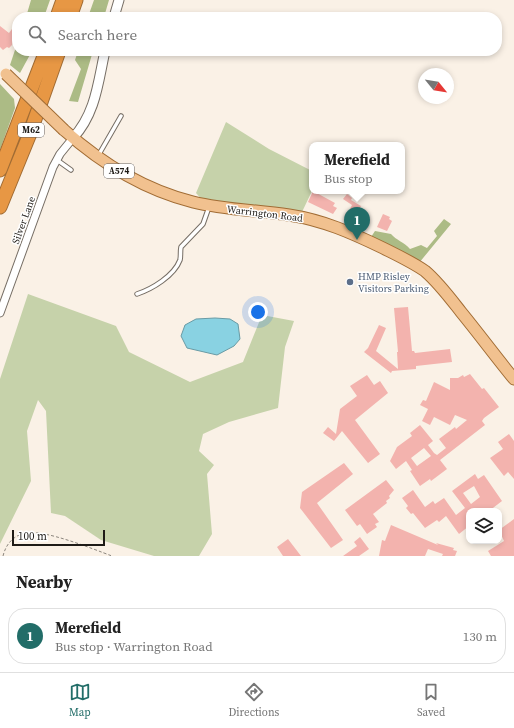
<!DOCTYPE html>
<meta charset="utf-8">
<style>
:root{--surface:#fff;--page:#f6f6f6;--text:#222;--muted:#767676;--line:#e0e0e0;--accent:#226d68}
body{margin:0;font-family:"Source Serif 4",serif;background:var(--page);color:var(--text)}
.controls{position:absolute;right:12px;bottom:12px;display:grid;overflow:hidden;border-radius:8px;box-shadow:0 2px 6px #0003}
.controls button{width:36px;height:36px;display:grid;place-items:center;padding:0;border:0;border-bottom:1px solid var(--line);background:var(--surface);color:var(--text);font:20px sans-serif}
.compass{position:absolute;left:418px;top:68px;width:36px;height:36px;border-radius:50%;background:var(--surface);box-shadow:0 2px 6px #0003;rotate:120deg}
.scale{position:absolute;left:12px;bottom:10px;width:93px;box-sizing:border-box;padding-left:4px;border:2px solid #1e1b17;border-top:0;font-size:11px;line-height:14px;white-space:nowrap;color:#1e1b17;-webkit-text-stroke:3px #fff;paint-order:stroke}
.you{position:absolute;left:258px;top:312px;width:14px;height:14px;margin:-10px;border:3px solid #fff;border-radius:50%;background:#1a73e8;box-shadow:0 0 0 6px #1a73e833}
.badge{display:grid;place-items:center;width:26px;height:26px;border-radius:50%;background:var(--accent);color:#fff;font-size:13px;font-weight:700}
.pin{position:absolute;translate:-50% -33px;filter:drop-shadow(0 1px 2px #0008)}
.pin::after{content:'';position:absolute;top:21px;width:14px;height:12px;background:inherit;clip-path:polygon(0 0,100% 0,50% 100%)}
.popup{position:absolute;left:309px;top:142px;width:96px;height:52px;box-sizing:border-box;display:grid;place-content:center;border-radius:8px;background:var(--surface);filter:drop-shadow(0 1px 3px #0005);font-size:13px;white-space:nowrap;color:var(--muted)}
.popup b{font-size:15px;color:var(--text)}
.popup::after{content:'';position:absolute;left:50%;top:100%;margin-left:-8px;border:8px solid transparent;border-top-color:var(--surface)}
.list{margin:0;padding:0;list-style:none}
h2{display:flex;justify-content:space-between;align-items:center;height:52px;margin:0;padding:0 16px;font-size:17px}
h2 small{font-size:13px;font-weight:400;color:var(--muted)}
.list li{display:grid;grid-template-columns:26px 1fr auto;gap:12px;align-items:center;box-sizing:border-box;height:56px;margin:0 8px 8px;padding:0 8px;border:1px solid var(--line);border-radius:16px}
.list b{display:block;font-size:15px;white-space:nowrap}
.list p{margin:0;font-size:13px;white-space:nowrap;color:var(--muted)}
.list em{font-size:13px;font-style:normal;color:var(--muted)}
.icon{flex:none;width:22px;height:22px;fill:none;stroke:currentColor;stroke-width:2;stroke-linecap:round;stroke-linejoin:round}
.map{position:relative;flex:none;width:514px;height:556px;overflow:hidden}
.search{position:absolute;background:var(--surface);box-shadow:0 2px 6px #0003;left:12px;right:12px;top:12px;height:44px;display:flex;align-items:center;gap:10px;box-sizing:border-box;padding:0 14px;border-radius:16px;color:var(--muted);font-size:15px}
.sheet{height:116px;background:var(--surface)}
nav{display:flex;justify-content:space-around;align-items:center;box-sizing:border-box;height:56px;border-top:1px solid var(--line);background:var(--surface);font-size:11px;color:var(--muted)}
nav a{display:grid;justify-items:center;gap:2px}
nav .on{color:var(--accent)}
.map>svg:first-child{display:block}
</style>
<div class="map">
<svg width="514" height="556" viewBox="0 0 514 556">
<rect width="100%" height="100%" fill="#faf1e6"/>
<!-- green -->
<path fill="#c6d2aa" d="M226,122L269,149L312,171V191L302,212L203,201L196,193Z
M28,294L116,326L129,352L190,382L243,362L262,315L294,321L285,347L278,408L229,422L203,434L199,451L214,465L207,474L212,534L199,556H154L101,540L65,516L51,513L46,411L38,400L27,431L31,481L0,544V379Z"/>
<!-- forest -->
<path fill="#acbb85" d="M31,0H50L44,17H26Z
M94,0H109L104,17H88Z
M17,44V51H32L20,73L10,65Z
M78,51H93L78,102L69,101L81,69L75,60Z
M0,84L14,99L15,108L0,150Z
M444,219L451,224L419,263L371,237L375,231L391,234C396,240 404,242 410,249L421,245L427,248L437,236L434,231Z"/>
<!-- water -->
<path fill="#89d2e2" stroke="#699ba5" d="M215,318L230,319L238,324L240,339L234,346L217,355L187,348L181,336L185,325L196,319Z"/>
<!-- building -->
<path fill="#f3b3ae" fill-rule="evenodd" d="M0,26L9,33L12,29L16,32L12,45L9,48L7,47L3,50L0,47Z
M313,191L335,203L333,206L337,208L333,214L308,202Z
M347,194L352,198L351,200L361,206L357,213L350,209L352,205L343,199Z
M383,214L390,217L389,219L392,221L387,231L377,227Z
M408,307L412,351H414L415,353L450,349L452,362L416,366V369L392,371L391,373L364,352L368,348L379,325L386,328L376,351L398,369L397,352H398L394,308Z
M470,374L482,389L484,388L499,407L484,418L482,421L485,425L440,460L447,469L431,481L430,479L420,486L410,471L412,470L406,461L396,469L390,461L397,447L412,436L410,433L420,425L433,441L428,445L434,453L437,455L446,448L439,439L455,427L456,429L467,420L455,415L450,425L434,417L430,425L422,421L428,409L420,405L423,400L426,401L434,382L450,390V378H458L463,375L464,377ZM424,448L431,456L417,466L411,458Z
M367,375L374,385L380,381L388,393L355,420L380,454L368,463L342,431L334,441L323,433L328,427L336,434L340,409L357,396L350,386Z
M509,434L514,441V479L508,472L504,476L490,458L503,449L498,442Z
M344,463L353,474L317,503L343,540L331,548L300,508L302,492Z
M475,474L478,479L484,475L502,501L489,511H469V526L459,534L446,516L439,522L437,520L425,528L413,513L411,514L406,508L408,506L402,498L413,490L425,507L433,501L435,504L444,498L456,515L465,508L452,491ZM474,486L480,497L471,504L463,493Z
M386,480L394,490L389,496L390,498L386,501L387,503L373,514L379,522L375,524L377,527L367,534L360,524L357,526L345,510Z
M514,519V556H491L488,551L504,541L499,530Z
M391,525L438,545L436,543L454,548L453,550L457,551L455,556H442L443,554L428,549L425,556H379L382,540L385,541Z
M360,537L369,549L359,556H343L357,546L354,542Z
M288,539L301,556H283L277,547Z"/>
<g fill="none" stroke-linecap="round" stroke-linejoin="round">
<!-- service casing -->
<g stroke="#766e65" stroke-width="5.5">
<path id="service" d="M98,156L121,116
M57,160L71,170
M137,294C152,289 174,276 180,260C181,256 180,252 181,247L203,224L209,207"/>
</g>
<!-- minor casing -->
<g stroke="#766e65" stroke-width="9">
<path id="minor" d="M0,313L53,167L60,154L73,138"/>
</g>
<!-- tertiary casing -->
<g stroke="#766e65" stroke-width="11">
<path id="tertiary" d="M114,17L119,0
M73,138C96,113 98,82 105,51"/>
</g>
<!-- primary casing -->
<g stroke="#a16c34" stroke-width="13">
<path id="primary" d="M64,130C101,163 145,190 193,202C225,210 257,210 289,215C323,220 352,233 383,248C397,255 412,262 425,271C439,283 450,298 461,312C479,334 496,357 514,379"/>
</g>
<!-- motorway casing -->
<g stroke="#a16c34" stroke-width="15">
<path id="motorway" d="M57,17L63,0
M70,17L76,0
M0,170L46,51
M0,207L29,136L59,51"/>
</g>
<!-- path -->
<path stroke="#8c867e" stroke-width="1" stroke-dasharray="3 2" stroke-linecap="butt" d="M3,556C6,544 13,536 25,533C44,529 93,549 112,556"/>
<!-- service -->
<use href="#service" stroke="#fff" stroke-width="3.5"/>
<!-- minor -->
<use href="#minor" stroke="#fff" stroke-width="7"/>
<!-- tertiary -->
<use href="#tertiary" stroke="#fff" stroke-width="9"/>
<!-- primary -->
<use href="#primary" stroke="#f1c18f" stroke-width="11"/>
<!-- motorway -->
<use href="#motorway" stroke="#e79744" stroke-width="13"/>
<!-- primary-bridge casing -->
<g stroke="#a16c34" stroke-width="13" stroke-linecap="butt">
<path id="primary-bridge" d="M6,74L64,130"/>
</g>
<!-- primary-bridge -->
<use href="#primary-bridge" stroke="#f1c18f" stroke-width="11"/>
</g>
<!-- markers -->
<circle fill="#5c6f8a" stroke="#fff" stroke-width="1.5" cx="350" cy="282" r="4"/>
<g text-anchor="middle" stroke-width="3" stroke-linejoin="round" paint-order="stroke">
<!-- shield labels -->
<g fill="#fff" stroke="#625f5d" stroke-width="1">
<rect x="18" y="123" width="26" height="14" rx="3"/>
<rect x="104" y="164" width="30" height="14" rx="3"/>
</g>
<g font-size="9" font-weight="bold" fill="#1e1b17">
<text x="31" y="133">M62</text>
<text x="119" y="174">A574</text>
</g>
<!-- street labels -->
<g font-size="10" fill="#1e1b17" stroke="#fff">
<text transform="translate(265 213) rotate(7)" y="4">Warrington Road</text>
<text transform="translate(23 220) rotate(-70)" y="4">Silver Lane</text>
</g>
<!-- service labels -->
<g font-size="10" fill="#4e5e75" stroke="#fff" text-anchor="start">
<text x="358" y="280">HMP Risley<tspan x="358" dy="12">Visitors Parking</tspan></text>
</g>
</g>
</svg>
<div class="controls">
<button><svg class="icon" aria-label="layers" viewBox="0 0 24 24"><path d="M12 4l9 5-9 5-9-5zM3 14l9 5 9-5"/></svg></button>
</div>
<svg class="compass" viewBox="-18 -18 36 36"><path d="M0-13l5 13h-10z" fill="#e53935"/><path d="M0 13l5-13h-10z" fill="#767676"/></svg>
<div class="scale">100 m</div>
<div class="you"></div>
<div class="pin badge" style="left:357px;top:240px">1</div>
<div class="popup"><b>Merefield</b>Bus stop</div>
<div class="search"><svg class="icon" aria-label="search" viewBox="0 0 24 24"><circle cx="10" cy="10" r="6"/><path d="M15 15l6 6"/></svg>Search here</div>
</div>
<section class="sheet">
<h2>Nearby<small></small></h2>
<ul class="list">
<li><span class="badge">1</span><div><b>Merefield</b><p>Bus stop · Warrington Road</p></div><em>130 m</em></li>
</ul>
</section>
<nav>
<a class="on"><svg class="icon" aria-label="map" viewBox="0 0 24 24"><path d="M3 6l6-2 6 2 6-2v14l-6 2-6-2-6 2zM9 4v14M15 6v14"/></svg>Map</a>
<a><svg class="icon" aria-label="directions" viewBox="0 0 24 24"><path d="M12 3l9 9-9 9-9-9zM9 14v-3h6M13 9l2 2-2 2"/></svg>Directions</a>
<a><svg class="icon" aria-label="saved" viewBox="0 0 24 24"><path d="M7 4h10v16l-5-4-5 4z"/></svg>Saved</a>
</nav>
